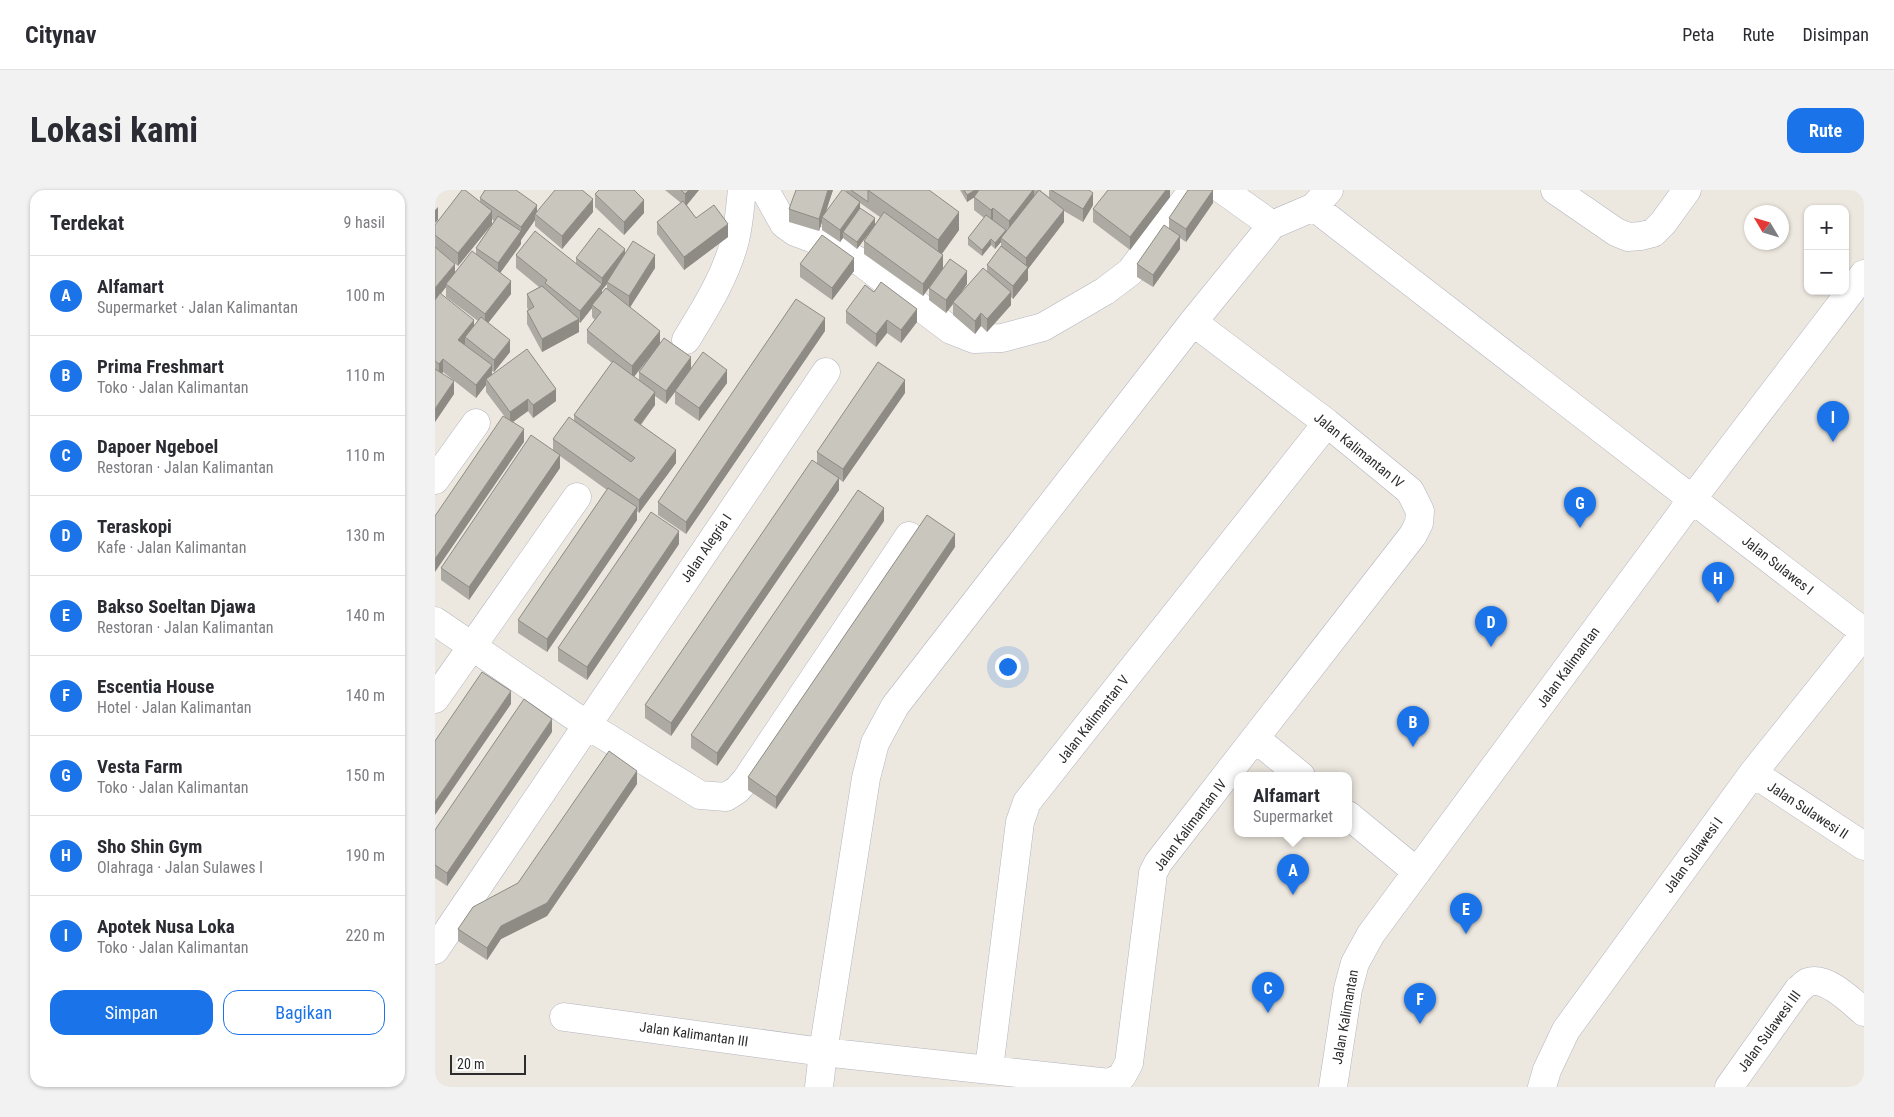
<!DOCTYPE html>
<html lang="id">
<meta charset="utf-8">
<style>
:root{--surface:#fff;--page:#f2f2f3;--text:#2b2b33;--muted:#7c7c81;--line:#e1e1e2;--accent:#1a73e8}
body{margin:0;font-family:"Roboto Condensed",sans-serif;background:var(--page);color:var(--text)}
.controls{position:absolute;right:15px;top:15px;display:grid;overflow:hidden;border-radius:10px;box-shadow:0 1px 4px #0004}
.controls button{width:45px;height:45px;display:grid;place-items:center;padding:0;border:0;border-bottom:1px solid var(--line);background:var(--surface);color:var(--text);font:25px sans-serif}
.compass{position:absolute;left:1309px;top:15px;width:45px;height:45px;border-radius:50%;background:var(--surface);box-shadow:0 1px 4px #0004;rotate:308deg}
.scale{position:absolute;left:15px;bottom:12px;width:76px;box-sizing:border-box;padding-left:5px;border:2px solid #2c2c2c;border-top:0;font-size:14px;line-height:18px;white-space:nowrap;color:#2c2c2c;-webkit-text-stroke:4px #fff;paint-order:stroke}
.you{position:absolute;left:572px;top:476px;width:18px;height:18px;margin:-12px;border:4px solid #fff;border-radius:50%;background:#1a73e8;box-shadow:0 0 0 8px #1a73e833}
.badge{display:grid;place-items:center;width:32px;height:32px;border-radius:50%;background:var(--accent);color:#fff;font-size:16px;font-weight:700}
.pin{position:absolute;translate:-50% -41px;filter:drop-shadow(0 1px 2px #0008)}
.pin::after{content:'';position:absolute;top:26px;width:18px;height:15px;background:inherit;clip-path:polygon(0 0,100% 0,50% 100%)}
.popup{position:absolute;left:799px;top:582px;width:118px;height:65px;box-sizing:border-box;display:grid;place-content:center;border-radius:10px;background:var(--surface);filter:drop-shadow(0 1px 4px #0005);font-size:16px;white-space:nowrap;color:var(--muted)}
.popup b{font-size:19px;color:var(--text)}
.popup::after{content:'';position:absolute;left:50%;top:100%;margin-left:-10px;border:10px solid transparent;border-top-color:var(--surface)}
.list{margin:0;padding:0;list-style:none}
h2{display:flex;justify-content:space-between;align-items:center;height:65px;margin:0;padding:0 20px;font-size:21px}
h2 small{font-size:16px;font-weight:400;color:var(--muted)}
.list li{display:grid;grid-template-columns:32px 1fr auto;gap:15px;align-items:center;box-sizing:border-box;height:80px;padding:0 20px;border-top:1px solid var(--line)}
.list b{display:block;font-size:19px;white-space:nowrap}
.list p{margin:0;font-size:16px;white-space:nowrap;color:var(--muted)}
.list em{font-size:16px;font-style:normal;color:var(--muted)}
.actions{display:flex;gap:10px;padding:15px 20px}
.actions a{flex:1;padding:11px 0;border:1px solid var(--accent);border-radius:15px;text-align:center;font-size:18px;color:var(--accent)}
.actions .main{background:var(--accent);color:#fff}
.map{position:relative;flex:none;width:1429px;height:897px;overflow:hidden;border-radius:15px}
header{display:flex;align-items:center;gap:30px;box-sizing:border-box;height:70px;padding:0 25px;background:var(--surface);border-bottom:1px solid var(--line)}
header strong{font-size:24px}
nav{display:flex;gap:28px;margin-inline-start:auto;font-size:18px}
.intro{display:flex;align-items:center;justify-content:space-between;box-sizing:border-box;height:120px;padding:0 30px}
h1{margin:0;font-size:35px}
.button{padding:12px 22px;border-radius:15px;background:var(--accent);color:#fff;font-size:18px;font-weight:700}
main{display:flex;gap:30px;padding:0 30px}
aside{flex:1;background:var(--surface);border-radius:15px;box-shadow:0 1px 4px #0004}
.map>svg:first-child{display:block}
</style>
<header>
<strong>Citynav</strong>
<nav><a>Peta</a><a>Rute</a><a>Disimpan</a></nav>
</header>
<div class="intro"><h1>Lokasi kami</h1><a class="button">Rute</a></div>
<main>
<aside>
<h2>Terdekat<small>9 hasil</small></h2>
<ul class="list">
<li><span class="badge">A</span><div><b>Alfamart</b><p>Supermarket · Jalan Kalimantan</p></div><em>100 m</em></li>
<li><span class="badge">B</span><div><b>Prima Freshmart</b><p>Toko · Jalan Kalimantan</p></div><em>110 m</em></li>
<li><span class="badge">C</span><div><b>Dapoer Ngeboel</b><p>Restoran · Jalan Kalimantan</p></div><em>110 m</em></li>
<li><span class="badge">D</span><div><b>Teraskopi</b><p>Kafe · Jalan Kalimantan</p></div><em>130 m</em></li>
<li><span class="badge">E</span><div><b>Bakso Soeltan Djawa</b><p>Restoran · Jalan Kalimantan</p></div><em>140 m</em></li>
<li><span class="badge">F</span><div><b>Escentia House</b><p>Hotel · Jalan Kalimantan</p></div><em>140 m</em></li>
<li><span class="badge">G</span><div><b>Vesta Farm</b><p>Toko · Jalan Kalimantan</p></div><em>150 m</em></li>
<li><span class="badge">H</span><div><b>Sho Shin Gym</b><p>Olahraga · Jalan Sulawes I</p></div><em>190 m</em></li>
<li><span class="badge">I</span><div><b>Apotek Nusa Loka</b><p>Toko · Jalan Kalimantan</p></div><em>220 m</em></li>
</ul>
<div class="actions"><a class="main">Simpan</a><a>Bagikan</a></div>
</aside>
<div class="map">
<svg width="1429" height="897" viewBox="0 0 1429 897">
<rect width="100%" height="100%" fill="#ede8df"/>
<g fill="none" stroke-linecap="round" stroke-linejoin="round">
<!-- minor casing -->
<g stroke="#b2b3bf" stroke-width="29">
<path id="minor" d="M788,0L837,35
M1120,0L1181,42L1193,47L1206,46L1218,43L1228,33L1252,0
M331,2L349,34L360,42L392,54L427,73L516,140L539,149L567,148L608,137L670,101L695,82L758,0
M879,17L894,0
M251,150C270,119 291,86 300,50C304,34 305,17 307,0
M0,290L41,233
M0,431L152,535L265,605L291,607L302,600L311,590L474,346
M0,509L142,307
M820,548L866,586
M1318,583L1429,656
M913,625L982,682
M0,760L391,182
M129,827L388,862L675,893L687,886L694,873L717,692L718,683L723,673L978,345L984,333L985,321L975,301L892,233L758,132
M554,879L585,632L592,612L892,233
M384,897L388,862L431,588L440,553L460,516L758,132L837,35L879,17L1429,442
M898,897L913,799L920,773L936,744L1258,308L1429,84
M1107,897L1112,880L1131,840L1318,583L1429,444
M1294,897L1363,800C1366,798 1370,793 1373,792C1392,786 1416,811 1429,822"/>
</g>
<!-- minor -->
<use href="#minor" stroke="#fff" stroke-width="28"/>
</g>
<!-- wall -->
<path fill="#adaaa3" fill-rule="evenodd" d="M230,0H264L252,15L261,28L293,47L249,80L222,44V32L246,13Z
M398,0L390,22L411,2V0H494L524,40L507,64L508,78L532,94L525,104L552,81V75L566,57V52L560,59L556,55L547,66L533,55V48L549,28L539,20V7L532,12L525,0H606V1L614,7V0H654L658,15L648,32L629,21V32L593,79V90L578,109L576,107V115L552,142L546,136L540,144L518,125V114L511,123L494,110V98L488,106L429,64V51L445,27L425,13V18L440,35L422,59L408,48L405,52L387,40V32L384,41L354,32V19Z
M735,0V7L695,60L658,32V19Z
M160,4L209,23L189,45L160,17Z
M45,8L102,21L158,22L127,59L100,36V30L86,50V49V54L65,83L76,104L53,133L75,162L59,182L57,181V185L121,211L98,228L93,221L78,232L89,252L51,202V195L41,208L8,182L7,183L19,204L0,232V35L45,12ZM57,29L59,31L41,58V64L20,83L12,67L23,76L57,34ZM11,97V107L43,131L39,136L6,104Z
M778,13L751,52L745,48V59L718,97L702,87V74L734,39V28Z
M190,64L220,78L195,117L225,152L256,179L292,193L264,231L240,214V202L231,214L220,206V215L206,235L241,273L204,323L202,321V330L112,462L83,443V430L172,300L125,266V278L34,410L6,390V378L118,261V249L139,231V225L177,173L152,153V140L160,130L157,127V118L145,133L144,132V142L107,162L92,134V121L93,120L92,117V104L104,97L81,78V65L141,74V68ZM172,94V99L167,103V100ZM215,166L204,182V190L199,187Z
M365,74L419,81L397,110L365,87Z
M439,102L482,132L466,153L452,143L441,157L411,133V121Z
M390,141L251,344L223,325V312Z
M470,203L408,292L404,289V300L236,546L210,528V515L382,273V262Z
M449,331L282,576L256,558V545Z
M244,354L152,490L123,471V458Z
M520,357L341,619L313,600V587Z
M117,542L12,696L0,688V640Z
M202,594L112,726L66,749L52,770L23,751V739L83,693Z"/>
<!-- shaded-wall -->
<path fill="#8d8b84" d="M254,0H264L250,17V4Z
M393,0H398L389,28L387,27V32L384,41V29Z
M540,0H548V2L532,12V5Z
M598,0H599V11L574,43V31Z
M731,0H735V7L695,60V47Z
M778,0V13L751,52V39Z
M658,3V15L648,32V19Z
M158,9V22L127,59V46Z
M209,10V23L189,45V32Z
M425,12V25L408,42V48L405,52V40Z
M102,15V25L100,24V30L86,50V37Z
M3,17V30L0,33V20Z
M558,18V31L556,33V20Z
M629,20V32L593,79V90L578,109V96L591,79V68Z
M57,21V34L23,76V63Z
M524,22V40L503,69V50Z
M440,28V35L422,59V52Z
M293,34V47L249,80V67Z
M571,40V47L566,48V52L560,59V53Z
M86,41V54L63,86V73Z
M745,46V59L718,97V85Z
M556,49V55L547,66V60Z
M190,59V72L172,92V94L167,100V88Z
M220,65V78L194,119V106Z
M508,65V78L488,106V94Z
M419,68V81L397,110V98Z
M20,74V87L11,94V97L0,110V98Z
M532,81V94L519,113L518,112V114L511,123V110Z
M76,91V104L50,137V124Z
M167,94V107L157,115V118L145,133V121Z
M576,102V115L552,142V129Z
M482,119V132L466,153V140Z
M546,123V136L540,144V131Z
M390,128V141L251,344V332Z
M144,129V142L107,162V149Z
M39,130V143L30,147V154L23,162V150Z
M452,130V143L441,157V144Z
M225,141V154L197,189V176Z
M75,150V162L59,182V170Z
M256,167V180L231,214V201Z
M8,169V182L4,187V174Z
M57,175V188L51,189V195L41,208V195Z
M292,180V193L264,231V218Z
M470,190V203L408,292V279Z
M19,191V204L0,232V219Z
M121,199V211L98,228V215Z
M220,202V215L199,243V230Z
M93,209V221L75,234V222Z
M89,239V252L0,382V369Z
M241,260V273L204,323V310Z
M125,265V278L34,410V397Z
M404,288V300L236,546V533Z
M202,317V330L112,462V449Z
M449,318V331L282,576V563Z
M244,341V354L152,490V477Z
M520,344V357L341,619V607Z
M76,501V514L0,625V612Z
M117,529V542L12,696V683Z
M202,581V594L112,726L66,749L52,770V758L66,736Z"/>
<!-- building -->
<path fill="#c9c6bd" stroke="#8d8b84" d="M27,0H30L57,21L23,63L0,45V35Z
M50,0H81L102,15L86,37L45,8Z
M120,0H147L158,9L127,46L100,24Z
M164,0H199L209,10L189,32L160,4Z
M246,0H254L250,4Z
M361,0H393L384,29L354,19Z
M407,0H409L425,12L405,40L387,27Z
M416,0H433V12Z
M433,0H494L524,22L503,50Z
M529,0H540L532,5Z
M544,0H598L574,31L558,18L556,20L539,7Z
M604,0L629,20L591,68L566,48Z
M616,0H654L658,3L648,19Z
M673,0H731L695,47L658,19Z
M753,0H778L751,39L734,28Z
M248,11L261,28L279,15L293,34L249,67L222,32Z
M425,18L440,28L422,52L408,42Z
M449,22L508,65L488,94L429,51Z
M551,25L571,40L560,53L556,49L547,60L533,48Z
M63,26L86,41L63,73L41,58Z
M729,35L745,46L718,85L702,74Z
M164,38L190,59L167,88L141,68Z
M100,41L167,94L145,121L110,93L112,90L81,65Z
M387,45L419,68L397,98L365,74Z
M198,51L220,65L194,106L172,92Z
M566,56L593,77L578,96L552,75Z
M0,57L20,74L0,98Z
M37,61L76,91L50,124L11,94Z
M515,69L532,81L511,110L494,98Z
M548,78L576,102L552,129L546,123L540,131L518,112Z
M446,92L482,119L466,140L452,130L441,144L411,121L430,95L439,102Z
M107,96L144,129L107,149L92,121L99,117L92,104Z
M171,98L225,141L197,176L152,140L166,122L157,115Z
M5,103L39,130L23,150L57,175L41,195L8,169L4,174L0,171V110Z
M361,109L390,128L251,332L223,312Z
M46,127L75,150L59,170L30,147Z
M229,148L256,167L231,201L204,182Z
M92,159L121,199L98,215L93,209L75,222L51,189Z
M268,162L292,180L264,218L240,201Z
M178,171L220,202L199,230L241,260L204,310L118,249L134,227L196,272L200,268L139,225Z
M443,172L470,190L408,279L382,262Z
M0,179L19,191L0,219Z
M68,226L89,239L0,369V326Z
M96,245L125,265L34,397L6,378Z
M377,270L404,288L236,533L210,515Z
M173,298L202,317L112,449L83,430Z
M423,300L449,318L282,563L256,545Z
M216,322L244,341L152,477L123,458Z
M492,325L520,344L341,607L313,587Z
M47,482L76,501L0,612V551Z
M89,509L117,529L12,683L0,675V640Z
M174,561L202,581L112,713L66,736L52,758L23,739L38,717L83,693Z"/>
<g text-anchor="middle" stroke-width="5" stroke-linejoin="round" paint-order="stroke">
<!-- street labels -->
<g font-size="14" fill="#2c2c2c" stroke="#fff">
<text transform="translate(924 260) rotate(39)" y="5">Jalan Kalimantan IV</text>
<text transform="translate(271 358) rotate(-56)" y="5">Jalan Alegria I</text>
<text transform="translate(1343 375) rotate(38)" y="5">Jalan Sulawes I</text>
<text transform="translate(1133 477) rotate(-54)" y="5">Jalan Kalimantan</text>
<text transform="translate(658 529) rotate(-52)" y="5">Jalan Kalimantan V</text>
<text transform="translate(1373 620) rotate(33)" y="5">Jalan Sulawesi II</text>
<text transform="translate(755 635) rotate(-53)" y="5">Jalan Kalimantan IV</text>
<text transform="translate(1258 665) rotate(-54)" y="5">Jalan Sulawesi I</text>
<text transform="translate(910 827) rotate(-80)" y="5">Jalan Kalimantan</text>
<text transform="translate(1334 841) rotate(-54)" y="5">Jalan Sulawesi III</text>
<text transform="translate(259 844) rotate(8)" y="5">Jalan Kalimantan III</text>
</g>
</g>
</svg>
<div class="controls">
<button>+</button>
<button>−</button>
</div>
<svg class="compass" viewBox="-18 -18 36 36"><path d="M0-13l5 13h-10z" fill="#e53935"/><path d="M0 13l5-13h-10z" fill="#7c7c81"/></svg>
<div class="scale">20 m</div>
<div class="you"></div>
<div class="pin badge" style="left:858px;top:705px">A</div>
<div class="popup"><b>Alfamart</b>Supermarket</div>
<div class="pin badge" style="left:978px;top:557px">B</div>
<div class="pin badge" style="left:833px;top:823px">C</div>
<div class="pin badge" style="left:1056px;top:457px">D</div>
<div class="pin badge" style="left:1031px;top:744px">E</div>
<div class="pin badge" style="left:985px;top:834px">F</div>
<div class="pin badge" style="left:1145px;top:338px">G</div>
<div class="pin badge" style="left:1283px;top:413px">H</div>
<div class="pin badge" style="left:1398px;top:252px">I</div>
</div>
</main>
